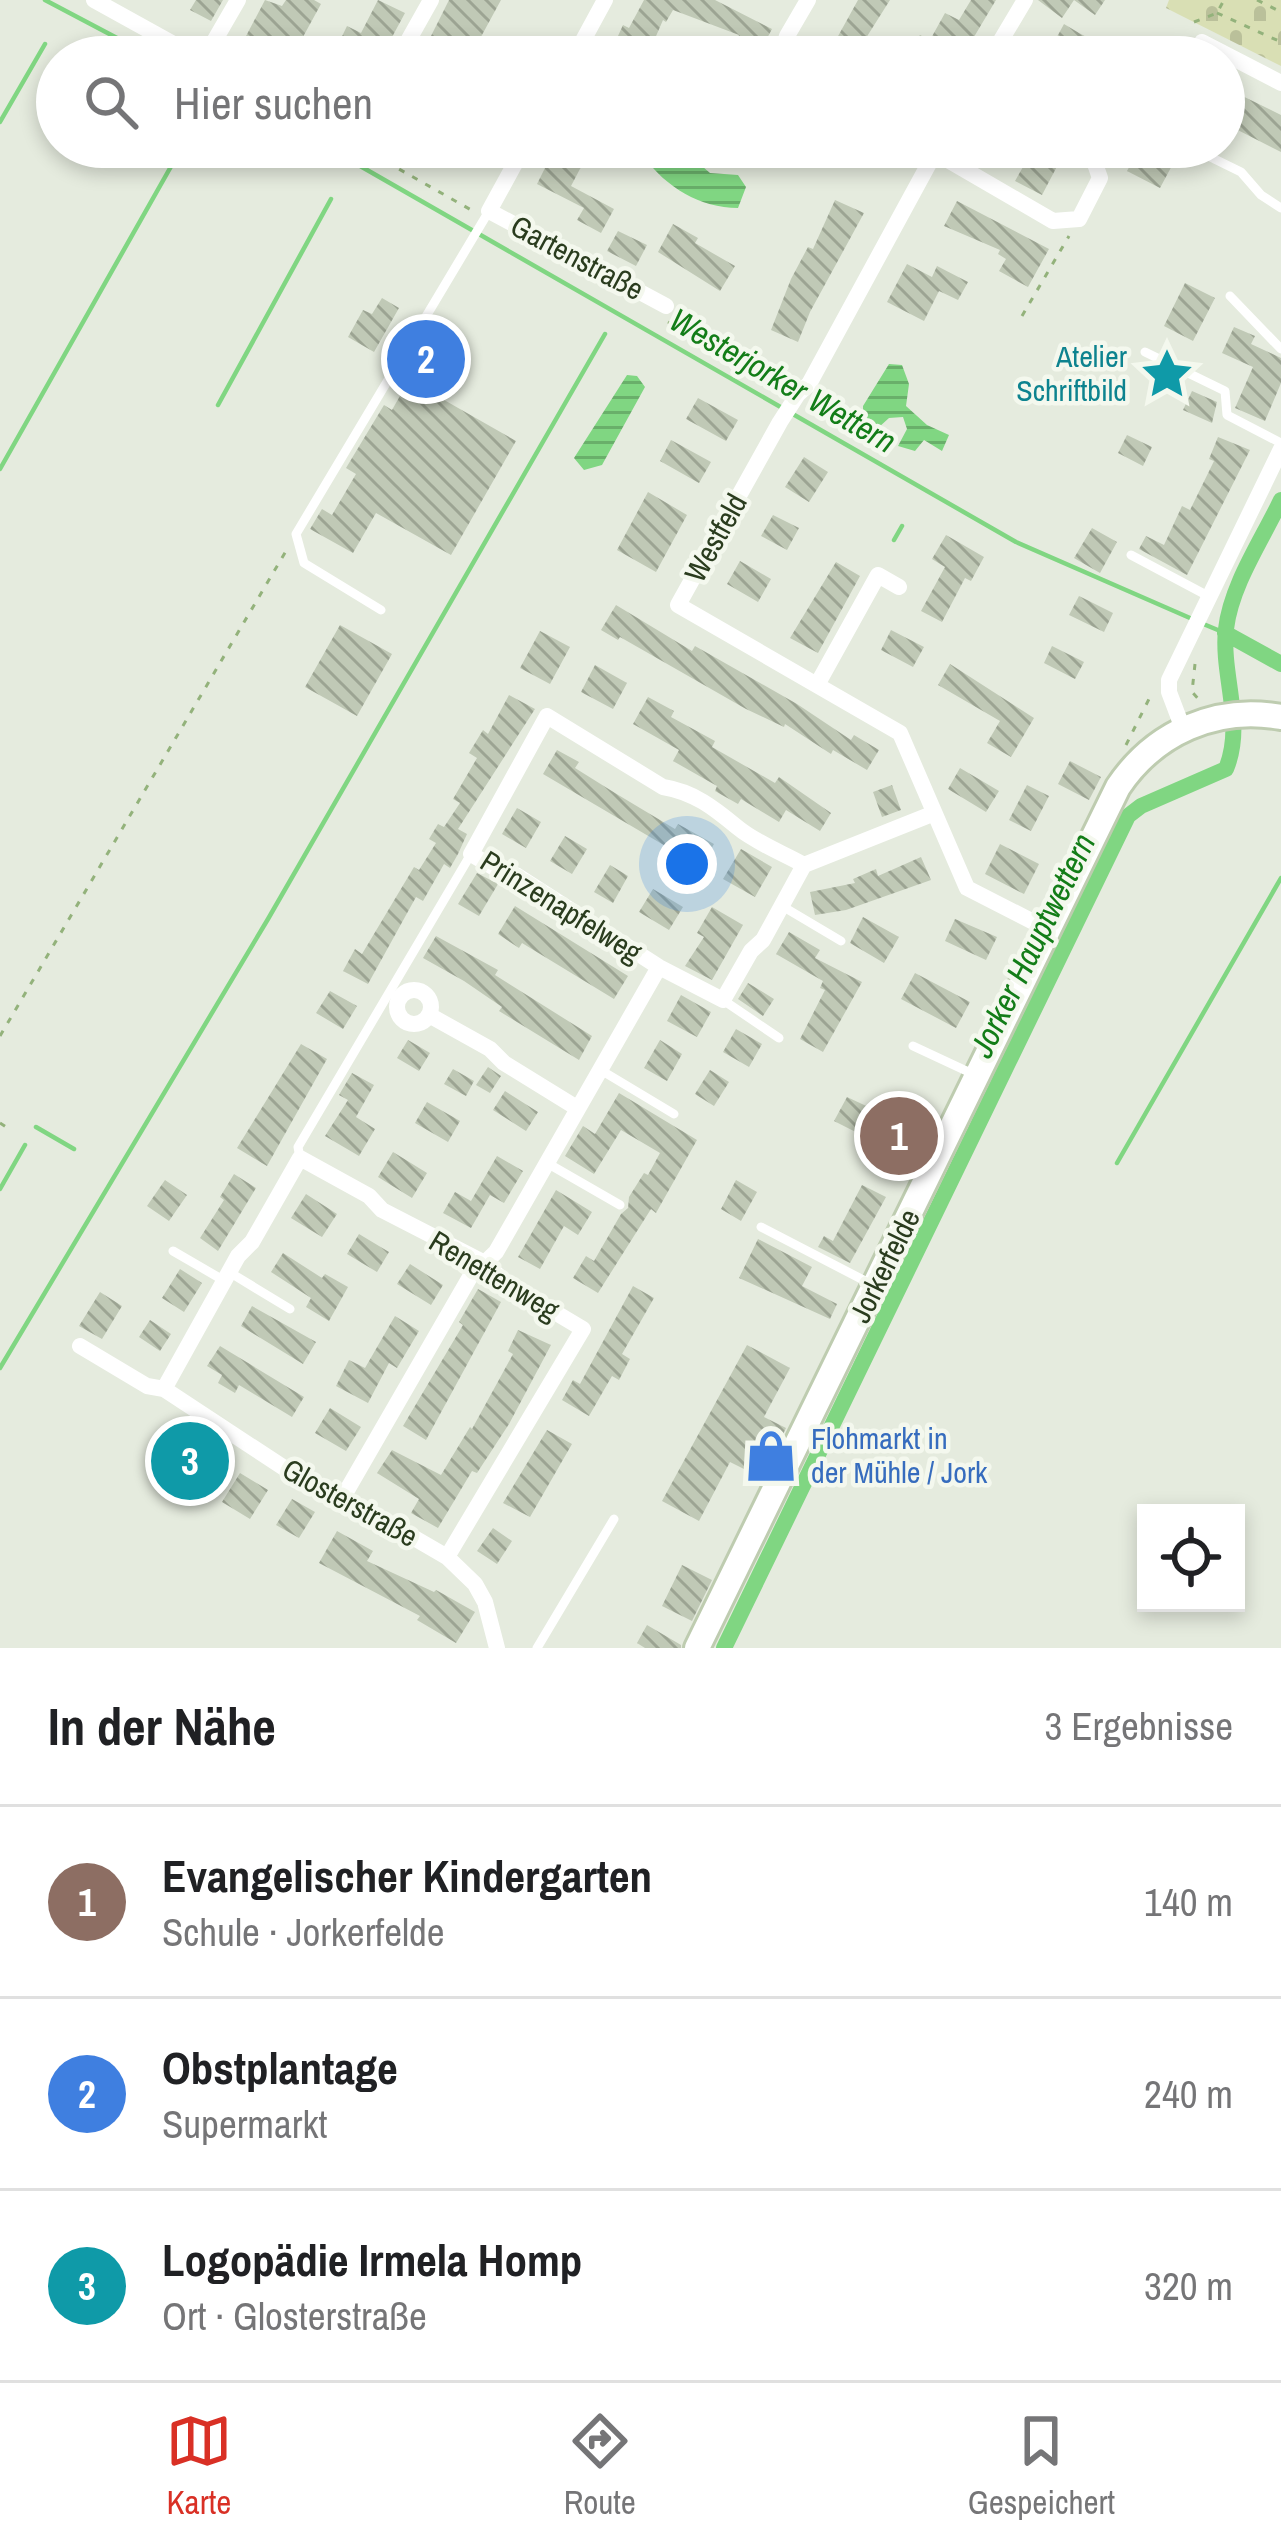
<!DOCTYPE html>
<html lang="de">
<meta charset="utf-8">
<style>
:root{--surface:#fff;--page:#f6f6f6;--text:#202124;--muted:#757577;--line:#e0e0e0;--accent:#d93025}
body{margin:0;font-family:"Archivo Narrow",sans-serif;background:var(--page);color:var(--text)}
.controls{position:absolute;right:36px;bottom:36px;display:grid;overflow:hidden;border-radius:0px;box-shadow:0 6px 18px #0003}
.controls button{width:108px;height:108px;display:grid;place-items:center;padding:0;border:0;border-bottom:3px solid var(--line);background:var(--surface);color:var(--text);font:60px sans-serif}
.you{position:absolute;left:687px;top:864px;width:42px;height:42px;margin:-30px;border:9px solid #fff;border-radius:50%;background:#1a73e8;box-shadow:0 0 0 18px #1a73e833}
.badge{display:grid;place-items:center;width:78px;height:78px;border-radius:50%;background:var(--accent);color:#fff;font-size:39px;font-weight:700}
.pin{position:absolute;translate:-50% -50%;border:6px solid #fff;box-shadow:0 3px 12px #0006}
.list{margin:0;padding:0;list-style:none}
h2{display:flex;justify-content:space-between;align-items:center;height:156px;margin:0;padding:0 48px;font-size:51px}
h2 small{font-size:39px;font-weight:400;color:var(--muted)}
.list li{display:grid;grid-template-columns:78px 1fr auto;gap:36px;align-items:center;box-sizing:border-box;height:192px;padding:0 48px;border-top:3px solid var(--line)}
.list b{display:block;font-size:45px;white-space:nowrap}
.list p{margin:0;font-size:39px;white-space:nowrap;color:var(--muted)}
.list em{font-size:39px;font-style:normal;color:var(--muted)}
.icon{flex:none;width:66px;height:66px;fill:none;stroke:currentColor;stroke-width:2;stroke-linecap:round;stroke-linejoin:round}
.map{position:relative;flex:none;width:1281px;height:1648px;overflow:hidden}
.search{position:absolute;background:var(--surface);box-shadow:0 6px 18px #0003;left:36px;right:36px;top:36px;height:132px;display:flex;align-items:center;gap:30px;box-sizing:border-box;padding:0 42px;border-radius:66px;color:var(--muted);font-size:45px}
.sheet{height:732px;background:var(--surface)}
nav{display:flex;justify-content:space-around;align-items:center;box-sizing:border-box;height:168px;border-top:3px solid var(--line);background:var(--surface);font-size:33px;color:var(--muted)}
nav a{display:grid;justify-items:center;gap:6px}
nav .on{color:var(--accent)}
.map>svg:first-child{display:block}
</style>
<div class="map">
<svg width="1281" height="1648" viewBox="0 0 1281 1648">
<defs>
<pattern id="cemetery-stones" width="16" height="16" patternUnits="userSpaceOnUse" patternTransform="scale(3)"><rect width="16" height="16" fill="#d9dfb4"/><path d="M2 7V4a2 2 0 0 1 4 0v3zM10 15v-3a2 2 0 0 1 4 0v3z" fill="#bac09a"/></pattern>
<pattern id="water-rules" width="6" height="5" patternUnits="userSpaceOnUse" patternTransform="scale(3)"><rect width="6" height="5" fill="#80d682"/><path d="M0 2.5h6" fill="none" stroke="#69af6a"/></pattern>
<pattern id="building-back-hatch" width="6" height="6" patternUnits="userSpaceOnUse" patternTransform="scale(3)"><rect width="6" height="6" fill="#c0c9b6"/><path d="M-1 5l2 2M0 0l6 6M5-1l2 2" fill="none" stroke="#9ca493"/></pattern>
</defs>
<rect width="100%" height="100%" fill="#e5ebde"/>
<!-- cemetery -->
<path fill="url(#cemetery-stones)" d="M1169,0H1281V66L1166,8Z"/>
<!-- water -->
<path fill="url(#water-rules)" d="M647,147H680L710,173L738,175L746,187L738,208C700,208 666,187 644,157Z
M889,364L902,365L909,384L906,406L927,425L949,435L942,451L924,440L915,451L898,446L907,429L903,417L889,418L878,428L863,416V406Z
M627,375L637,376L645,387L602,465L584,470L574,458Z"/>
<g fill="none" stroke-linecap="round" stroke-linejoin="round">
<!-- stream -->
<path stroke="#80d682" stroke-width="4.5" d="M45,0L153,57
M0,122L45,44
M327,147L1016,542L1190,618
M218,405L331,199
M0,469L182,147
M894,540L902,526
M1201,623L1225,633
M36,1127L74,1149
M1117,1163L1281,878
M0,1189L25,1145
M0,1368L268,919L605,334"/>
<!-- canal -->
<path stroke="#80d682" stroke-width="16" d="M1225,633L1281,664
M724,1648L1128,816L1141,806L1226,769C1245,723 1221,676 1226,629C1231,585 1262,540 1281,500"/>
</g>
<!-- building -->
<path fill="url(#building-back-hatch)" d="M196,0H223L211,21L190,10Z
M265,0L282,6L286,0H314L321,4L292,57H281L245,38Z
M378,0L405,13L391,39L386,37L376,57H332L347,26L361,33Z
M449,0H501L470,57H456L428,42Z
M644,0H715L772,29L757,57H750L733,48L739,35L673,10L666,22L663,20L647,57H637L613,47L623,25L629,28Z
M858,0H890L854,57H820L833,36L837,38Z
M971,0H996L962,57H923L912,51L920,35L930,40L945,13L959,20Z
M1038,0H1105L1095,15L1074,0L1062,18Z
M1064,24L1079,33L1124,57H1046Z
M517,39L549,57H507Z
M1224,87L1281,115V152L1224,123Z
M454,147H497L488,165Z
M762,147H808L799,165Z
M1006,147H1048L1063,155L1042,195L1015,181L1028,158Z
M1140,147H1149L1175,160L1160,188L1127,171Z
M553,152L581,167L571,186L614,209L601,233L577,220L584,208L537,184Z
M835,200L864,213L810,312L798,342L771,330L791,279L808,247L813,249Z
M957,201L1049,249L1028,287L999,271L1006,259L998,254L1000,250L944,226Z
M673,224L698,238L695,243L735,266L720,291L658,252Z
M618,231L647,245L636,266L607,251Z
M907,264L932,277L937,266L968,282L958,300L939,291L924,321L887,302Z
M1185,283L1215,298L1193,341L1164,326Z
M382,298L399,308L374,352L348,337L363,310L372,314Z
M1234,327L1255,336L1251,344L1281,358V383L1265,421L1235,408L1253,367L1222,353Z
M409,380L516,441L451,555L376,513L353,553L310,529L322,509L332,515L356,474L346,468L384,405L392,410Z
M1192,391L1217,402L1212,423L1183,410Z
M698,398L738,420L726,441L686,419Z
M1127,435L1152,447L1143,466L1118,453Z
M1218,437L1250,450L1187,575L1139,549L1146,536L1164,545L1182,506L1190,510L1214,461L1209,459Z
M671,440L711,462L699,483L660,461Z
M804,457L828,472L809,502L785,487Z
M648,492L687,515L656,572L617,550Z
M773,515L799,528L787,550L761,536Z
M1092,528L1117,542L1100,573L1074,558Z
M946,535L984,557L971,581L965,578L942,622L921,611L945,567L932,559Z
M740,561L771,579L758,602L727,584Z
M836,562L860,576L818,653L790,638Z
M1079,596L1113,613L1104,632L1069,615Z
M616,605L692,651L695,646L797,704L851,740L854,735L879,750L867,770L833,750L831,754L785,724L784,727L746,709L620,637L618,640L601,630Z
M340,625L392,654L357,716L305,687Z
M891,630L924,647L913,667L881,650Z
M540,631L570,647L550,684L520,668Z
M1052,646L1084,662L1075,679L1044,663Z
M950,664L1034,718L1011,757L987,743L1000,721L938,685Z
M595,665L627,683L613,709L581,692Z
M509,695L535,709L458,829L467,834L458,854L450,868L444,864L423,901L416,897L368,984L343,971L355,949L362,954L414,867L419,870L436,843L429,839L438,824L444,827L460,803L453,799L477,758L469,753L483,730L488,734Z
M648,697L674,711L671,717L715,741L712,747L775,783L779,777L831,813L820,831L786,810L779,822L741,799L738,804L715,791L717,786L673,761L679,750L633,724Z
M557,750L579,762L575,768L615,793L675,829L678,824L714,844L701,867L543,774Z
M1070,761L1101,777L1089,800L1058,784Z
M960,768L999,791L986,812L948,789Z
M892,785L901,810L882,817L873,792Z
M1027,785L1049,796L1031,831L1009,820Z
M517,808L541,822L526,848L502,834Z
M565,836L587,849L572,874L550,861Z
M1000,844L1039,864L1024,894L985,874Z
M741,849L772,867L755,897L723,879Z
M921,857L931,880L846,910L815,915L810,892L855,883L853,879L876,869L878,876Z
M610,865L628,876L613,903L594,892Z
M477,873L498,884L479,916L458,904Z
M653,889L683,907L669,930L639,912Z
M515,906L628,976L614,999L522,943L519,948L498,934Z
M712,907L743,925L712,980L685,966L704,937L697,933Z
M863,917L899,937L884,963L850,943Z
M955,919L997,937L986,960L945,941Z
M789,932L820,950L815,958L862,982L823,1052L800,1039L825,990L820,988L823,981L776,954Z
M436,936L498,970L495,975L592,1036L579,1060L499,1011L502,1007L464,981L423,958Z
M915,973L970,1002L956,1028L901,999Z
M748,983L774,999L763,1016L738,999Z
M330,991L357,1006L343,1029L316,1013Z
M681,995L711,1012L697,1037L667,1021Z
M736,1029L762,1044L749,1067L723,1052Z
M408,1040L430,1053L419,1071L397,1058Z
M660,1040L682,1054L667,1081L644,1068Z
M301,1044L327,1059L267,1166L237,1148Z
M488,1067L501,1076L490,1093L476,1085Z
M453,1069L474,1081L466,1096L444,1084Z
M710,1070L729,1082L714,1106L695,1094Z
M352,1073L374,1085L356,1117L375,1129L359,1156L325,1136L348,1100L339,1095Z
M505,1091L538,1112L526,1131L493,1110Z
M619,1093L697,1140L656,1213L651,1209L598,1293L573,1278L586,1256L594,1261L621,1214L628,1208L629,1197L644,1173L648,1175L660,1153L621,1130L594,1174L565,1156L583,1126L595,1134Z
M847,1097L922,1132L909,1159L834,1121Z
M427,1102L460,1121L448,1142L415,1123Z
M393,1152L427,1173L412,1198L378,1177Z
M497,1156L523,1171L504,1203L490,1195L471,1228L443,1213L455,1192L471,1201Z
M234,1174L256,1188L218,1251L200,1238L224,1200L220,1197Z
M165,1180L187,1195L169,1221L147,1206Z
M736,1180L757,1192L741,1221L721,1209Z
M862,1185L886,1197L850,1263L818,1247L824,1236L833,1241Z
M556,1190L592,1212L578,1235L564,1226L540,1269L518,1257Z
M306,1194L337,1214L322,1237L291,1218Z
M359,1234L389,1252L377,1272L347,1254Z
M758,1239L812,1267L802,1286L837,1304L830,1319L739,1278Z
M283,1253L322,1278L325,1274L348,1287L329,1321L306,1307L311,1298L271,1272Z
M410,1264L443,1285L431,1305L397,1284Z
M180,1269L202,1283L184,1312L162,1298Z
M633,1286L654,1298L622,1354L630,1359L619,1380L612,1376L589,1416L562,1400L573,1380L580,1384Z
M478,1289L501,1302L426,1440L403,1426L463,1325L459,1322Z
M100,1292L122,1306L102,1339L79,1326Z
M252,1306L316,1342L303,1364L241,1326Z
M395,1316L419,1331L397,1368L389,1363L368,1403L336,1386L349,1360L365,1368Z
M150,1320L171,1334L160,1351L139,1337Z
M518,1330L551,1345L509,1424L477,1473L472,1471L438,1528L411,1513L419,1499L377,1473L392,1450L441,1475L470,1427L472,1429L513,1354L508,1351Z
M747,1345L790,1368L764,1417L786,1428L762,1478L730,1462L699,1521L662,1501Z
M220,1346L304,1397L292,1417L239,1385L235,1393L218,1383L222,1375L207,1366Z
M330,1408L361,1427L346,1451L315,1433Z
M547,1430L572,1444L530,1517L503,1503Z
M182,1440L212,1458L197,1482L167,1464Z
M240,1473L268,1490L250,1519L222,1502Z
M292,1499L315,1512L299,1538L276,1525Z
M493,1528L512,1541L497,1564L477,1551Z
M337,1531L373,1551L367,1561L434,1592L436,1590L475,1612L456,1643L417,1620L420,1616L319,1563Z
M682,1565L712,1580L692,1621L662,1606Z
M647,1625L681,1645V1648H645L637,1643Z"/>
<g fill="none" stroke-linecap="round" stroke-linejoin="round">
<!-- secondary casing -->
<g stroke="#beccb0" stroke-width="30">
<path id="secondary" d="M697,1648L1118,787C1154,733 1216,705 1281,717"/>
</g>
<!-- path -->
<path stroke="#93b27b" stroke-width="3" stroke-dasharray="6 9" stroke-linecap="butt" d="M1257,0L1281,12
M1217,13L1281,42
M1194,22L1217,13L1224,0
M360,147L473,211
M1022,316L1069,236
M668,322L785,387
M1195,664L1192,692L1202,703
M1126,745L1151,695
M0,1036L286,551
M0,1123L6,1127"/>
<!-- lane -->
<path stroke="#fff" stroke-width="9" d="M1190,147L1241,172L1261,195L1281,208
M1230,296L1281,349
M1145,352L1225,391L1227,415L1281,443
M1131,555L1210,597
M381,610L304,563L296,534L489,211
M782,906L841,941
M723,1000L779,1038
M913,1046L973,1074
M599,1069L674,1114
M300,1158L298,1147L471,854
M547,1163L620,1205
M761,1227L873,1285
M173,1251L223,1280
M229,1272L290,1309
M537,1648L614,1519"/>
<!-- street -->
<path stroke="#fff" stroke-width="16" d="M94,0L197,57
M1202,42L1281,83
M205,57L238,0
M399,57L431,0
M574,57L605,0
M780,57L787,36L808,0
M991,57L1025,0
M524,147L489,211L666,306
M938,147L809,384L798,394L780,422L678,605L900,733L967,888L1049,930
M929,149L1053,221L1079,219L1100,178L1094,161
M818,683L878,575L899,587
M1183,729L1169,692V680L1281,449
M804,865C783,853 756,843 737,827C714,808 694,792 663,787L547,716L471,854L501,872L516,875L659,967L723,1000L751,951L763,940L804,865L932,814
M397 1007a17 17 0 1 1 34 0a17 17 0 1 1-34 0Z
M429,1015L490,1049L504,1063L577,1108
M80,1346L147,1386L164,1389L339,1504L373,1514L447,1557L475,1584L485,1602L497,1648
M164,1389L238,1256L252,1242L300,1158L369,1196L382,1210L485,1263L506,1283L583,1329L447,1557
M339,1504L470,1277L496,1252L659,967"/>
<!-- secondary -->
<use href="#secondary" stroke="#fff" stroke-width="24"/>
</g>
<!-- icons -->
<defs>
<g id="sight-bare" transform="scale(4.14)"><path d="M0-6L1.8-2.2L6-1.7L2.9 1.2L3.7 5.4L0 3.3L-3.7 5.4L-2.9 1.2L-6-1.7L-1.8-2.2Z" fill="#0f9aa8" stroke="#f4f8ee" stroke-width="2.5" paint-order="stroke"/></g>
<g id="shop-bare" transform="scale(4.14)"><path d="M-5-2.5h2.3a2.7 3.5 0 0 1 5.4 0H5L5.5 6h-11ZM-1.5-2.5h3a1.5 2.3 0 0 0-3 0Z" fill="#3f7fe0" stroke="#f4f8ee" stroke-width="2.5" paint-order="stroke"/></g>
</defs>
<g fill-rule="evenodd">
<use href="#sight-bare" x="1167" y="374"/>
<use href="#shop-bare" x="771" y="1456"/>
</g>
<g text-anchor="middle" stroke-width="9" stroke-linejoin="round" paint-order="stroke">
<!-- street labels -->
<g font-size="30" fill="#2a3c1e" stroke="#f4f8ee">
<text transform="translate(577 258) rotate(28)" y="10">Gartenstraße</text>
<text transform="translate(716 538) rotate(-61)" y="10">Westfeld</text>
<text transform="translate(561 907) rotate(32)" y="10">Prinzenapfelweg</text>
<text transform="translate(885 1266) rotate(-64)" y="10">Jorkerfelde</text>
<text transform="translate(494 1276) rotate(31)" y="10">Renettenweg</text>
<text transform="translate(350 1503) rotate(29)" y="10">Glosterstraße</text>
</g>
<!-- culture labels -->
<g font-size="30" fill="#0d838f" stroke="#f4f8ee" text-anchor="end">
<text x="1127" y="367">Atelier<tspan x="1127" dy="34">Schriftbild</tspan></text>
</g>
<!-- shop labels -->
<g font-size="30" fill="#366cbe" stroke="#f4f8ee" text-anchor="start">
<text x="811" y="1449">Flohmarkt in<tspan x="811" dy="34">der Mühle / Jork</tspan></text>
</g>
<!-- water labels -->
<g font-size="33" font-style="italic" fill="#137d18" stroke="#f4f8ee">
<text transform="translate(783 380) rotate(30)" y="12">Westerjorker Wettern</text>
<text transform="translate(1032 945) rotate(-64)" y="12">Jorker Hauptwettern</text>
</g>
</g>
</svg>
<div class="controls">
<button><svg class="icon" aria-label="locate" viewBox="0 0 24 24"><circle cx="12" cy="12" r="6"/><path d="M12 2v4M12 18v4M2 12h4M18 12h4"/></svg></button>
</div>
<div class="you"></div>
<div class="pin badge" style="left:899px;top:1136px;background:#8d6e63">1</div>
<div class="pin badge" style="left:426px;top:359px;background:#3f7fe0">2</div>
<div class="pin badge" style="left:190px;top:1461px;background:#0f9aa8">3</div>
<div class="search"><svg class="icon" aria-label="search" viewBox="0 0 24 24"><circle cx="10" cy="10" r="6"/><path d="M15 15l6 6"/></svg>Hier suchen</div>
</div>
<section class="sheet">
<h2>In der Nähe<small>3 Ergebnisse</small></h2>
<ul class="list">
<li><span class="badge" style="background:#8d6e63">1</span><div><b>Evangelischer Kindergarten</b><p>Schule · Jorkerfelde</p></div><em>140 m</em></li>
<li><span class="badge" style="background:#3f7fe0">2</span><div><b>Obstplantage</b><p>Supermarkt</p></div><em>240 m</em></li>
<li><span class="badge" style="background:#0f9aa8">3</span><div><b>Logopädie Irmela Homp</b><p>Ort · Glosterstraße</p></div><em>320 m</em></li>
</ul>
</section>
<nav>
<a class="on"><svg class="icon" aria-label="map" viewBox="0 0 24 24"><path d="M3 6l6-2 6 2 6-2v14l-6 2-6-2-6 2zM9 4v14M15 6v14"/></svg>Karte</a>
<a><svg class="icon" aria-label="directions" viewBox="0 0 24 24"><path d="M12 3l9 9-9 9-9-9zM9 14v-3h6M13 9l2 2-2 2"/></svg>Route</a>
<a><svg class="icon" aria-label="saved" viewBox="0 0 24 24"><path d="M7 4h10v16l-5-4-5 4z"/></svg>Gespeichert</a>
</nav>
